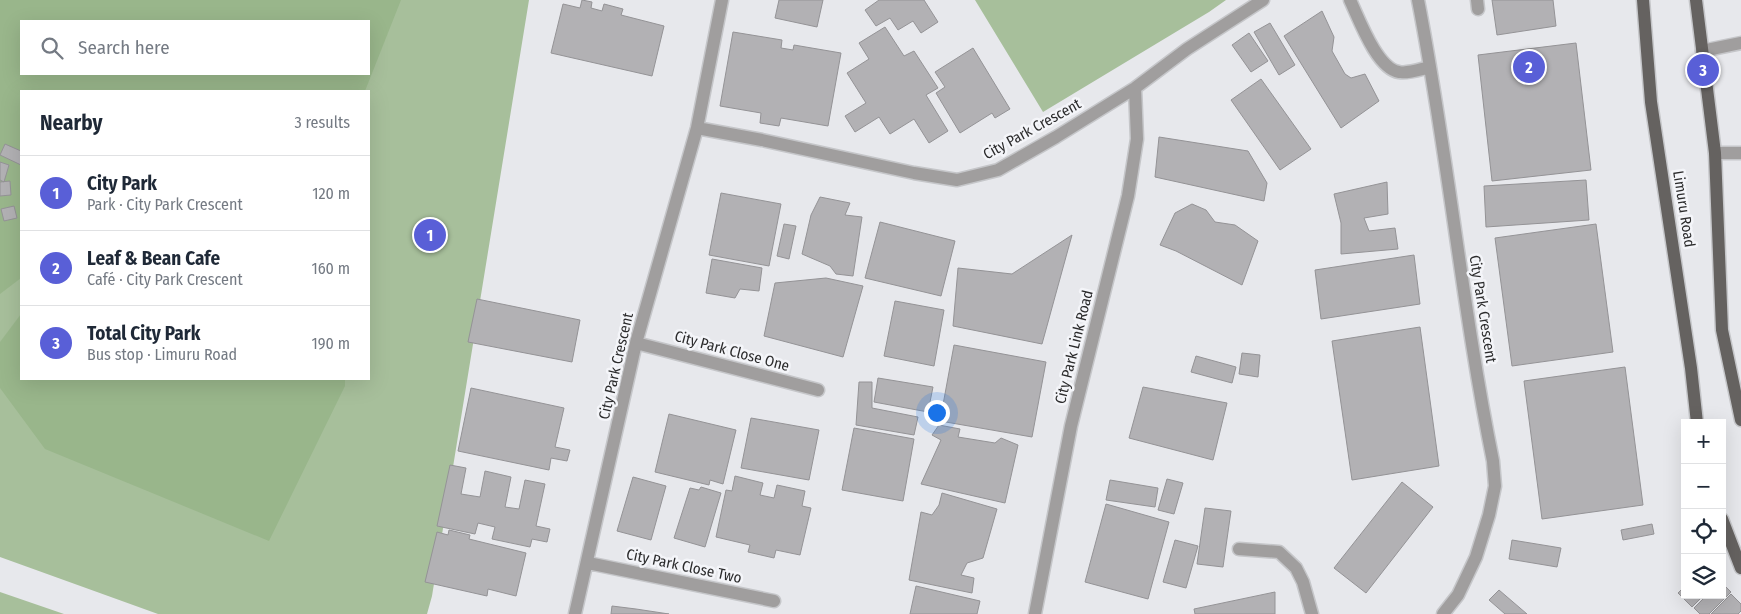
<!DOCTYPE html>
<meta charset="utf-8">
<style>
:root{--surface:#fff;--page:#f6f6f7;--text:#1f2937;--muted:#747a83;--line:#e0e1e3;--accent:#595fd7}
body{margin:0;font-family:"Fira Sans Condensed",sans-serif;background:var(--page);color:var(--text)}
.controls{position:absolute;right:15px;bottom:15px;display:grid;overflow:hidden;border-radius:0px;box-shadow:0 5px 20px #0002}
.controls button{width:45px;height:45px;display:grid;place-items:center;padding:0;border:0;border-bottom:1px solid var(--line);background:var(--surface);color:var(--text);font:25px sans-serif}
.you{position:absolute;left:936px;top:412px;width:18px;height:18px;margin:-12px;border:4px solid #fff;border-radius:50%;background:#1a73e8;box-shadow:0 0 0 8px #1a73e833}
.badge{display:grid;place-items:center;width:32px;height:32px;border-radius:50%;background:var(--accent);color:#fff;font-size:16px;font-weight:700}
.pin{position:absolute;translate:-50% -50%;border:2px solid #fff;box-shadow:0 1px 5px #0006}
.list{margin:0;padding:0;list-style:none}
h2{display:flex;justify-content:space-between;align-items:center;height:65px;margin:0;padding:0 20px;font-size:21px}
h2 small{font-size:16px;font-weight:400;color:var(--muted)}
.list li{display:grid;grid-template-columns:32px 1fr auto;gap:15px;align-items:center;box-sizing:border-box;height:75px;padding:0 20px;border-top:1px solid var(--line)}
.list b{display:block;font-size:19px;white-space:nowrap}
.list p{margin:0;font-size:16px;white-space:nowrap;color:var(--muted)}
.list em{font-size:16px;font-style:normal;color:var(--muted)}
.icon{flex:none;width:28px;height:28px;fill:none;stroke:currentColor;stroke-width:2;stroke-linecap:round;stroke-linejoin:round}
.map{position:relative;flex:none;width:1741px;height:614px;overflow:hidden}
.search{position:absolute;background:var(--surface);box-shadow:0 5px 20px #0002;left:20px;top:20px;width:350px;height:55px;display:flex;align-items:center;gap:12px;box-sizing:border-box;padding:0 18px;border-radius:0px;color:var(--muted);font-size:19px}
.panel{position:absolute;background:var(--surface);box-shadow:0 5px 20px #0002;left:20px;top:90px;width:350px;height:290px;border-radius:0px}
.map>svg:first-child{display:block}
</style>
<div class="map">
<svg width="1741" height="614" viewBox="0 0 1741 614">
<rect width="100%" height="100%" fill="#e7e8ec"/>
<!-- green -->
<path fill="#a7bf9b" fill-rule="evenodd" d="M0,0H529L432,596L427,614H158L0,557ZM21,21H369V74H21ZM21,91H369V379H21Z
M975,0H1226L1209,12L1043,112Z
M0,592L64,614H0Z"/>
<!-- forest -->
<path fill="#99b68b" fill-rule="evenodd" d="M0,0H401L365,91H21V278L0,294ZM21,21H369V74H21Z
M21,314V379H345V386L269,541L45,449L0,388V342Z"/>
<!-- building -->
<path fill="#b2b1b4" stroke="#949396" d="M582,0L592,2L591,8L602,11L604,4L623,9L621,15L664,26L652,76L551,53L563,4L580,8Z
M779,0H823L817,27L775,18Z
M879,0H924L938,22L921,33L913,21L898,30L890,18L876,26L865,10Z
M1492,0H1553L1556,26L1497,35Z
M1322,11L1334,37L1332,51L1345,74L1351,78L1365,74L1379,101L1341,128L1284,36Z
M1270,23L1295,65L1279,75L1254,32Z
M885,27L904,56L914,51L938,88L926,95L948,131L929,143L914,119L890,134L879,117L855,132L845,116L866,103L847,73L869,59L859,43Z
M733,32L782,40L781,48L793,50L794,45L841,53L828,126L781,118L779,126L760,123L761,113L720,106Z
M1249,33L1268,61L1251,72L1232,45Z
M1576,43L1591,170L1492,181L1478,55Z
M973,48L1010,109L995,118L992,113L960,133L936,93L945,87L935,72Z
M1261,79L1311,149L1280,170L1231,100Z
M1159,137L1248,151L1267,183L1264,201L1155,177Z
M5,144L21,151V165L0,155Z
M0,162L9,165L4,182L0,180Z
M1586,180L1589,220L1486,227L1484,186Z
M10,181L11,195L0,196V182Z
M1387,182L1388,214L1364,218L1369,231L1395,228L1398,249L1341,254V223L1334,194Z
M721,193L781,204L769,266L709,255Z
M820,197L850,203L845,215L862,217L853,276L836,274L830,266L802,254L811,215Z
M1192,204L1206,210L1215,222L1235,225L1258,241L1242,285L1176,251L1160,245L1175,213Z
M14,206L17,218L4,221L1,209Z
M880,222L955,241L941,296L865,278Z
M784,224L796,226L789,259L777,256Z
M1596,224L1613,352L1512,366L1495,238Z
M1072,235L1042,344L953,326L958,268L1012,274Z
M1414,255L1420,304L1321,319L1315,270Z
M712,259L762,268L759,291L740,289L735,298L706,293Z
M826,278L863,286L843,357L764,336L775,283Z
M477,299L580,320L572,362L468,342Z
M895,301L944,310L934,366L884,356Z
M1420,327L1439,466L1352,480L1332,341Z
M954,345L1046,362L1032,437L940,421Z
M1242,353L1260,355L1258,377L1239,374Z
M1196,356L1236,367L1232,383L1191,372Z
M1625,367L1643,505L1542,519L1524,381Z
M878,378L933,387L928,412L874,402Z
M859,382H872V408L918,417L914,435L856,425Z
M1143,387L1227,403L1213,460L1129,438Z
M471,388L564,408L555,447L570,450L567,461L551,458L549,470L458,451Z
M669,414L736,430L723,484L710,480L709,485L655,472Z
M751,418L819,430L809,480L741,468Z
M939,425L960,429L958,437L995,443L1001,438L1018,445L1005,503L921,484L941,440L932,435Z
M854,428L914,439L903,501L842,490Z
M450,465L466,468L461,494L480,497L485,471L511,477L505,507L519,509L525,480L545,484L536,526L550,529L547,542L532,539L530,547L492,539L495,527L478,523L475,534L437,526Z
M735,476L763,483L760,495L774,498L777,485L805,491L802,506L811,508L800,555L776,550L774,558L748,552L750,545L716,537L726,490L732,491Z
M633,477L666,486L651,540L617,531Z
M1167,479L1183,483L1174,514L1158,510Z
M1110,480L1158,488L1155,507L1106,500Z
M1402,482L1433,507L1366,593L1334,568Z
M701,487L721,493L705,547L674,538L690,488L699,490Z
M942,493L997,509L983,558L967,563L961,575L974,578L972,593L909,580L921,512L932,515L939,505Z
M1106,504L1169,522L1148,599L1085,582Z
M1205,508L1231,511L1223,567L1197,564Z
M1652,524L1654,534L1623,540L1621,530Z
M449,530L470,535L469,539L526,553L516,596L488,589L487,596L425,582L437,532L448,535Z
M1175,540L1198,546L1186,588L1163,582Z
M1512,540L1561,548L1557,567L1509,559Z
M1722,583L1731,592L1709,614H1700L1694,608L1707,595H1722Z
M916,586L980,601L977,614H910Z
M1685,586V595H1704L1692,607L1678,593Z
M1499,590L1527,614H1505L1489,600Z
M1275,592V614H1195L1194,609Z
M1731,594L1741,604V611L1738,614H1711Z
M612,606L636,609L669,614H611Z"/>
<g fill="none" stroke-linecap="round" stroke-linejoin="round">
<!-- minor casing -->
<g stroke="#c5c6c9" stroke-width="15">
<path id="minor" d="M1350,0C1359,19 1377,69 1399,72C1408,74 1421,69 1430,67
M1418,0C1448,153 1462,309 1493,461L1495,486L1489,515L1476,557L1458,595L1443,614
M1477,0L1478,9
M1702,51L1741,43
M697,128L762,140L914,173L957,180L998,170L1056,137L1135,88L1187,49L1263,0
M1715,153H1741
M636,343L818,390
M1239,549L1279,552L1296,568L1303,582L1312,614
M588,563L774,601
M575,614L636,343L697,128L722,0
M1035,614L1071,426L1128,196L1137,139L1135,88"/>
</g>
<!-- major casing -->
<g stroke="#c5c6c9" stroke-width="15">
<path id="major" d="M1643,0L1651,102L1691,368L1697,423
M1696,0L1715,153L1722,330L1741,420
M1722,519L1741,568"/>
</g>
<!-- minor -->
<use href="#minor" stroke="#a09e9e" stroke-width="12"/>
<!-- major -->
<use href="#major" stroke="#656260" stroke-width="12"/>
</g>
<g text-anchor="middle" stroke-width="5" stroke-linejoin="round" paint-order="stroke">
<!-- street labels -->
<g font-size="15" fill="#2b2b2c" stroke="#f4f5f9">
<text transform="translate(1032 129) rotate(-29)" y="5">City Park Crescent</text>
<text transform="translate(1684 209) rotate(81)" y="5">Limuru Road</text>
<text transform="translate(1483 309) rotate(81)" y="5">City Park Crescent</text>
<text transform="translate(1074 347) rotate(-76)" y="5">City Park Link Road</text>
<text transform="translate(732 351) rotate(15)" y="5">City Park Close One</text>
<text transform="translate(616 366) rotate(-77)" y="5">City Park Crescent</text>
<text transform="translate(684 566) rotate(12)" y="5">City Park Close Two</text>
</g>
</g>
</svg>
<div class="controls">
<button>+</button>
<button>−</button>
<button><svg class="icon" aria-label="locate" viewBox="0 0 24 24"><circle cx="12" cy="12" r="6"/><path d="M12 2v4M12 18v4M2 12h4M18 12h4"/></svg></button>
<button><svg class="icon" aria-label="layers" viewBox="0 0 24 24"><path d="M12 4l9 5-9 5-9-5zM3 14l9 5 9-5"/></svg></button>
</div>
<div class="you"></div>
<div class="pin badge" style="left:430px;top:235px">1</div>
<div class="pin badge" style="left:1529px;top:67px">2</div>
<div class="pin badge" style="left:1703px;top:70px">3</div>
<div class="search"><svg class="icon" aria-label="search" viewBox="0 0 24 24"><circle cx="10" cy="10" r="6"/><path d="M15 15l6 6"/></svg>Search here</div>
<section class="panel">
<h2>Nearby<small>3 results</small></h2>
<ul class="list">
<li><span class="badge">1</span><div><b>City Park</b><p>Park · City Park Crescent</p></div><em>120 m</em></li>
<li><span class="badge">2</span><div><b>Leaf &amp; Bean Cafe</b><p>Café · City Park Crescent</p></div><em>160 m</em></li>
<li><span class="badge">3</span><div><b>Total City Park</b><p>Bus stop · Limuru Road</p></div><em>190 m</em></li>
</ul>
</section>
</div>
